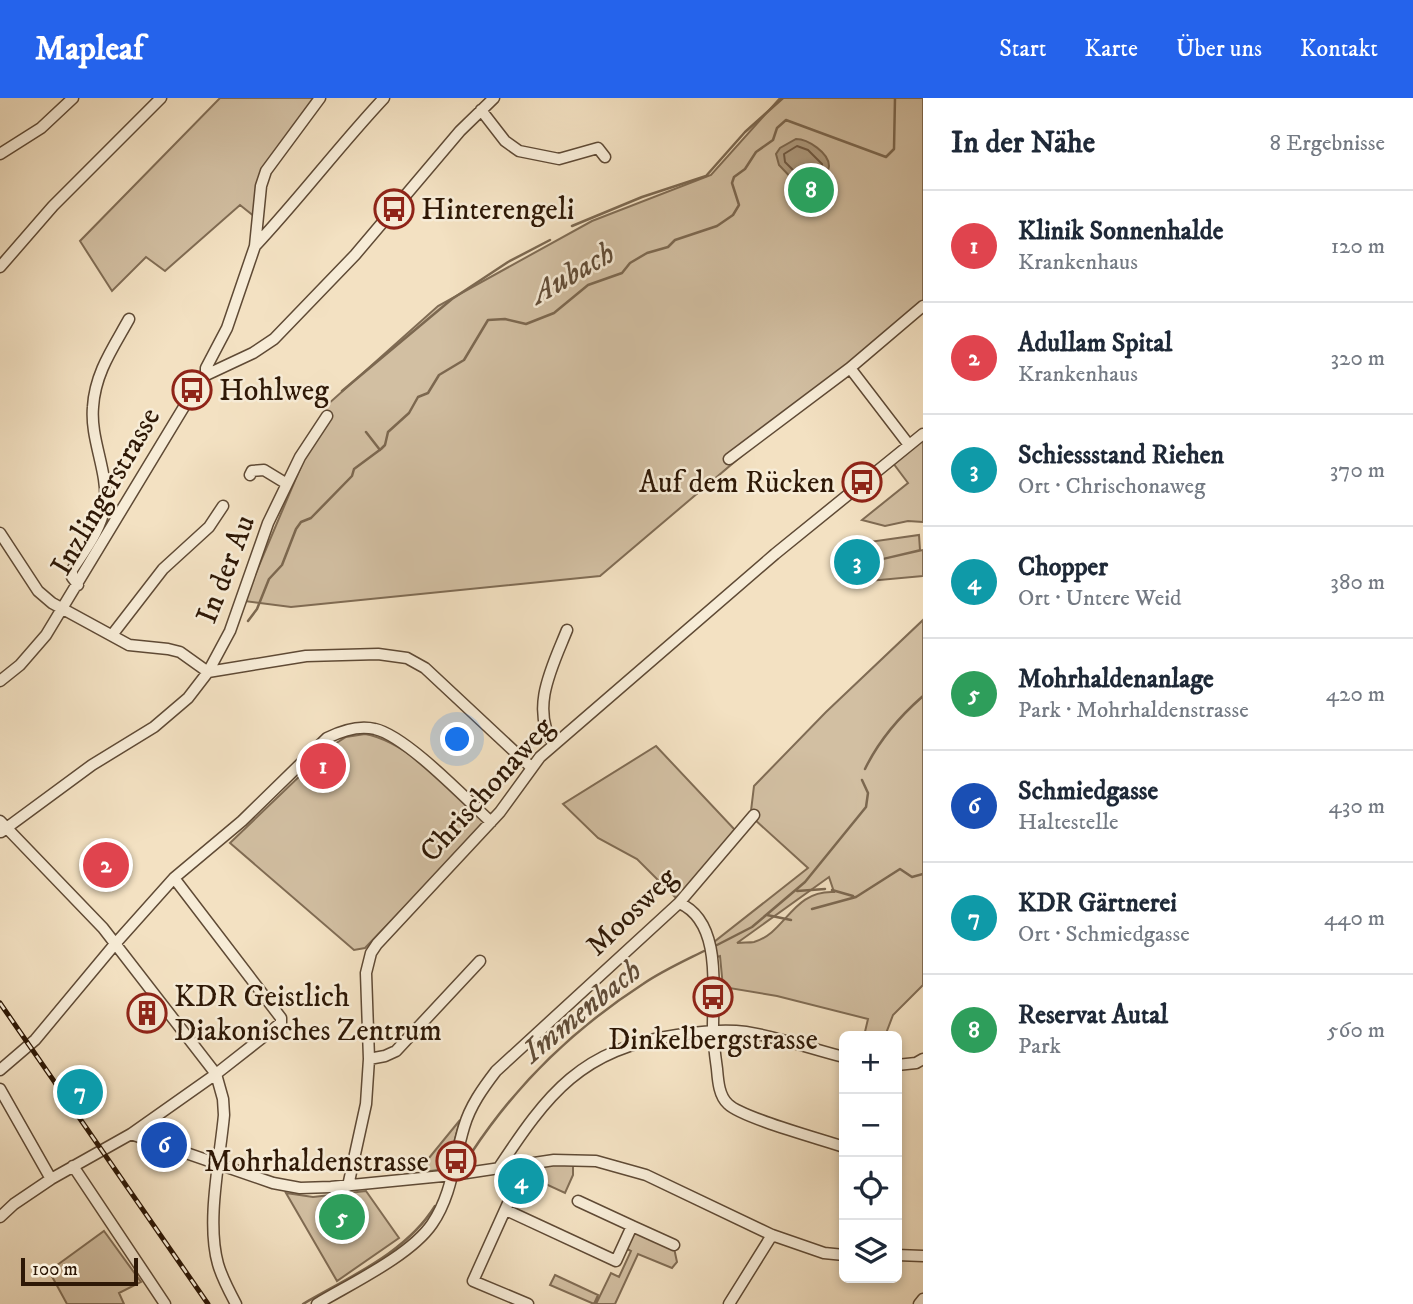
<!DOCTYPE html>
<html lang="de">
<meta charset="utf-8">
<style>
:root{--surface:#fff;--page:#f6f6f7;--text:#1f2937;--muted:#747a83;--line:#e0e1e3;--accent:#2563eb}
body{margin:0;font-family:"IM FELL DW Pica",serif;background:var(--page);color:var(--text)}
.controls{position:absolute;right:21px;bottom:21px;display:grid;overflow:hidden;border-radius:10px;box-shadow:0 4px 10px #0003}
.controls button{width:63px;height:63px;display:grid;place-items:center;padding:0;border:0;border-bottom:2px solid var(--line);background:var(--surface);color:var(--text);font:35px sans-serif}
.scale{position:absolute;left:21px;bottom:18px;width:117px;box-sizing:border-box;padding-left:7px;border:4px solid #2e1806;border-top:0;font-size:19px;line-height:24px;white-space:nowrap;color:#2e1806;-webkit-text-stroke:5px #f7ecd7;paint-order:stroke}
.you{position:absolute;left:458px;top:642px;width:24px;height:24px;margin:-18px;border:5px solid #fff;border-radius:50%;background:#1a73e8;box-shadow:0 0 0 10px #1a73e833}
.badge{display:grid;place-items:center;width:46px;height:46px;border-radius:50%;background:var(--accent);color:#fff;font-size:23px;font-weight:700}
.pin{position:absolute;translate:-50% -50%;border:4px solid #fff;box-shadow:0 2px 7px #0006}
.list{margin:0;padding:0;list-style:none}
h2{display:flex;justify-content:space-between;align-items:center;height:91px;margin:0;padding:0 28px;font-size:30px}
h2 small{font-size:23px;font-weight:400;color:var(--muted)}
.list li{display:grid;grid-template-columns:46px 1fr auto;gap:21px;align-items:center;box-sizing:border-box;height:112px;padding:0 28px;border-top:2px solid var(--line)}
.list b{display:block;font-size:26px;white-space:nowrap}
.list p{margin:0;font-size:23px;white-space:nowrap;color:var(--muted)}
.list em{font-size:23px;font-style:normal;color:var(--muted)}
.icon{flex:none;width:38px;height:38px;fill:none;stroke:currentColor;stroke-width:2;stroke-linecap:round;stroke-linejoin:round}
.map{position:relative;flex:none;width:923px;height:1206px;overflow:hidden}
header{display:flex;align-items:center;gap:42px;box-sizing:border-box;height:98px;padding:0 35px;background:var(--accent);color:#fff}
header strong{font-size:33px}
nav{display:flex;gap:38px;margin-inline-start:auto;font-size:24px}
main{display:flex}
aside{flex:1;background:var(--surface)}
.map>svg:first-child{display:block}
</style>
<header>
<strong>Mapleaf</strong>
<nav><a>Start</a><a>Karte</a><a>Über uns</a><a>Kontakt</a></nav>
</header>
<main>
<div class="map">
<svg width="923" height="1206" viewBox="0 0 923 1206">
<rect width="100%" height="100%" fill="#f3e1c2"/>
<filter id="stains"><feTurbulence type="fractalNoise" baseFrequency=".00286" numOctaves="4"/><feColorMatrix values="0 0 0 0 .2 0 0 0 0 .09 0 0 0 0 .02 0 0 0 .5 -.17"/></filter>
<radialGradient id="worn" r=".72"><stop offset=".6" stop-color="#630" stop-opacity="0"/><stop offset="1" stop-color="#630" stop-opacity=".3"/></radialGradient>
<!-- green -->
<path fill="#d2bfa2" stroke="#806c54" stroke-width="2" fill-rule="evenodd" d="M220,0H318L267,69L255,119L240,107L165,173L146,159L112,193L80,143Z
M780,0H923V204L600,478L291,509L244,503L327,307L438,208L592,123L711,77Z
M923,336V424L908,423L885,428L862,422L908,385L890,361Z
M919,437L920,452L870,464L923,452V478L869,483L862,445Z
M923,522V887L893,917L885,938H864L868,921L777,898L723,889L720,858L717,859L714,844L808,770L754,721L751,713L754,688L826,614ZM829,779L834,794C792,792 786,835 754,844C749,845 742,844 737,845Z
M365,636C409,644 453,694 486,724L365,850L354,852L230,745L330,649L346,639Z
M656,648L736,733L677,801L637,761L598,740L563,706Z
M460,1022L448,1067L438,1072L423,1074L420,1071Z
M547,1066L573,1067V1077L565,1095L526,1077L529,1071Z
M366,1093L399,1140L337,1183L286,1095L313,1099Z
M635,1132L674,1150L677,1164L672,1170L638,1156L615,1206H596L611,1175L619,1179L631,1153L627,1151Z
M104,1133L141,1184L119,1195L124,1206H67L49,1173Z
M555,1177L598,1197L594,1206L550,1187Z"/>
<!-- water -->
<path fill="#b09d82" stroke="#7c6850" stroke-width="2" d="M796,41C808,41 829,55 829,68C829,74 822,82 818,87L796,85L779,67L776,56L780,50Z"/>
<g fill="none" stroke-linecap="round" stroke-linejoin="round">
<!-- shore -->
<path stroke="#6f5a44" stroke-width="2" d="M797,48L808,52L822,66V70L814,80L800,79L785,64L784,56Z"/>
<!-- stream -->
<path stroke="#7c6850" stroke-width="2.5" d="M572,128L642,99L706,78L745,34L783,0
M342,293L452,201L508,164L550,142
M366,334L380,352
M248,523L257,511L269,481L282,467L296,431L301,424L311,420L352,378L354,371L381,351L385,347L388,334L409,315L418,299L428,295L439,277L464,262L488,222L505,221L526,226L554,215L588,187L622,175L630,165L647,155L668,149L675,142L717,128L733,117L739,107L732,85L734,79L745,71L756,54L773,42L777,30L786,22L886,59L894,51L895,0
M865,671C879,642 899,619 923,598
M832,792L853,798
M797,793L825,791
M812,811L856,799L900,771L912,779L923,776
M767,817L791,822
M717,847L752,829L805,784L866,709L868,695L862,682
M472,1054C516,987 575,930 643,886C662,873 684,863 704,853
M303,1206C349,1179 406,1155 435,1108"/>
<!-- minor casing -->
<g stroke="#5f4a35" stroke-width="13">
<path id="minor" d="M481,12L505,43L519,53L559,61L598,50L605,59
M0,56L41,30L73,0
M255,148C300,100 339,48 384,0
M0,169L53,108L161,0
M850,270L909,347
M206,277V270L227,230L255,148L261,88L266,73L320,0
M729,361L850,270L923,208
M250,377L252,373L264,372L287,386
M0,435L38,493L52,505L129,547L168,551L180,554L208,574
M78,487L72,479V472C85,452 103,429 105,405C108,373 90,341 93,309C95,275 113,250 129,221
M112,537L163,471L209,429L223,408
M208,574L306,558L378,556L407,560L425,570L531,669
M0,583L20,567L46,537L199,284L206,277L253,255L274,241L355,157L460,33L494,0
M554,647C529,611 553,567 567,532
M0,723L103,830L216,976L223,1001L224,1017C220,1061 206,1124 218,1166C222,1180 229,1193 236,1206
M1,734L92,667L154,629L188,600L208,574L230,533L268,425L300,359L327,318
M679,805C722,823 713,891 713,928C713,942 715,957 717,971C718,983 719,998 728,1006C742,1020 821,1041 844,1049
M369,961L385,958L396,953L480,863
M897,967L916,965L923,961
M0,972L35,942L115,846L174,780L242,723L327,640C341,633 359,627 375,631C406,638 465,700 491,724
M0,991L51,1081
M131,1036L273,1085L300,1090L331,1089L453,1077L554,1062L596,1063L646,1077L772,1137L824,1155L844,1157
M73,1068L165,1206
M511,1070L514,1092L473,1183L528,1206
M498,1071C548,995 581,951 677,937C700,934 723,931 746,934C779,939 812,951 844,959
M348,1088L366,1006L369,961L366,875L371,855L377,846L500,714L540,659L775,456L923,336
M506,1112L616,1163L632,1128L578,1103
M0,1119L14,1106L51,1081L131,1036L216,976L281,925V920L174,780
M632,1128L674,1147
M897,1157L923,1158
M317,1206C350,1186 410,1158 432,1126C452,1097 454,1062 464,1029C470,1008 483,990 496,973L679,805L754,717
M729,1206L772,1137
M919,1206L923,1201"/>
</g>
<!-- minor -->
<use href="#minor" stroke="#f7ecd7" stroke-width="10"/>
<!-- rail casing -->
<g stroke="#2e1806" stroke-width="5">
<path id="rail" d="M0,905L208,1206"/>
</g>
<!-- rail -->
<use href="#rail" stroke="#f7ecd7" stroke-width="2.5" stroke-dasharray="8" stroke-linecap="butt"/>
</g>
<!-- icons -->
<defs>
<g id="bus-ring" transform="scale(2.0125)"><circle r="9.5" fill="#f7ecd7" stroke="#8f2418" stroke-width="1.5"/><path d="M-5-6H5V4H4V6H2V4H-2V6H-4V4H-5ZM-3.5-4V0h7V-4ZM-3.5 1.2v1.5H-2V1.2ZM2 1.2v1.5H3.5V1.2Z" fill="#8f2418"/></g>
<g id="building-ring" transform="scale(2.0125)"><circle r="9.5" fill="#f7ecd7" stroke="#8f2418" stroke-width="1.5"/><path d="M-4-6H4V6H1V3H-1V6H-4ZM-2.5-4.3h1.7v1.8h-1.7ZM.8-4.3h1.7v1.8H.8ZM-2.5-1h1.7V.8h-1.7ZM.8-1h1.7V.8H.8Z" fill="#8f2418"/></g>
</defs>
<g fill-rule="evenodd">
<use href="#bus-ring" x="394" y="111"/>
<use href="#bus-ring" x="192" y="292"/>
<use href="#bus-ring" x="862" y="384"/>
<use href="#bus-ring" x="713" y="899"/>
<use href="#building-ring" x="147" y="915"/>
<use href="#bus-ring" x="456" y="1063"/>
</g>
<g text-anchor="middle" stroke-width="5" stroke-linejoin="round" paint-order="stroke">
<!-- poi labels -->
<g font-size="30" fill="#2e1806" stroke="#f7ecd7" text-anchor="start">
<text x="421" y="121">Hinterengeli</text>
<text x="219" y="302">Hohlweg</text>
<text x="835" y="394" text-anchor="end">Auf dem Rücken</text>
<text x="174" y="908">KDR Geistlich<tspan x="174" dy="34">Diakonisches Zentrum</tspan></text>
<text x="713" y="951" text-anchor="middle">Dinkelbergstrasse</text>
<text x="429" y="1073" text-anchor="end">Mohrhaldenstrasse</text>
</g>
<!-- street labels -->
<g font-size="30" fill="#2e1806" stroke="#f7ecd7">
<text transform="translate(105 393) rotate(-60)" y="10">Inzlingerstrasse</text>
<text transform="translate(225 471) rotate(-69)" y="10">In der Au</text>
<text transform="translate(486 691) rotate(-48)" y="10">Chrischonaweg</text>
<text transform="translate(631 813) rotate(-44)" y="10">Moosweg</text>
</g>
<!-- water labels -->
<g font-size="32" font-style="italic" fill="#624d38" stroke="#f7ecd7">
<text transform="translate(572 174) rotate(-30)" y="11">Aubach</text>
<text transform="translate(581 912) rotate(-39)" y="11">Immenbach</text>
</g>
</g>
<rect width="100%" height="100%" filter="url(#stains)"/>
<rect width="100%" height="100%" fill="url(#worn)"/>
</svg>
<div class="controls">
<button>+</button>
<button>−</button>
<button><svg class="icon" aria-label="locate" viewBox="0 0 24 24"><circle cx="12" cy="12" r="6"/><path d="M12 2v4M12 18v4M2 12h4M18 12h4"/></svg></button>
<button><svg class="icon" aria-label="layers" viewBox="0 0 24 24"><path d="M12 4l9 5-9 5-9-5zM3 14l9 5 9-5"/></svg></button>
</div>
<div class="scale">100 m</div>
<div class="you"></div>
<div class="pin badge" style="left:323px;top:668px;background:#e0444e">1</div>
<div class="pin badge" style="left:106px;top:767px;background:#e0444e">2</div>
<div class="pin badge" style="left:857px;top:464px;background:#0f9aa8">3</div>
<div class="pin badge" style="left:521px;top:1083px;background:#0f9aa8">4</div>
<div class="pin badge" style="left:342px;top:1119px;background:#2e9e5b">5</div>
<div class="pin badge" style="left:164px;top:1047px;background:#1a4fb4">6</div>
<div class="pin badge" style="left:80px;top:994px;background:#0f9aa8">7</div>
<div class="pin badge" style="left:811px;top:92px;background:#2e9e5b">8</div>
</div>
<aside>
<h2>In der Nähe<small>8 Ergebnisse</small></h2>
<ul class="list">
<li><span class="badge" style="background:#e0444e">1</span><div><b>Klinik Sonnenhalde</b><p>Krankenhaus</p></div><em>120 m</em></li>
<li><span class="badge" style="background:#e0444e">2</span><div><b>Adullam Spital</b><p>Krankenhaus</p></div><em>320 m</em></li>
<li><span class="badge" style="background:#0f9aa8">3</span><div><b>Schiessstand Riehen</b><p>Ort · Chrischonaweg</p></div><em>370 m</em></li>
<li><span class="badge" style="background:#0f9aa8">4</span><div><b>Chopper</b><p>Ort · Untere Weid</p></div><em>380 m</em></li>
<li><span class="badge" style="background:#2e9e5b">5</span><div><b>Mohrhaldenanlage</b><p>Park · Mohrhaldenstrasse</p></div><em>420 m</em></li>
<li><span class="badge" style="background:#1a4fb4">6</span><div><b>Schmiedgasse</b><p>Haltestelle</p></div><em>430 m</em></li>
<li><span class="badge" style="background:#0f9aa8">7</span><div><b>KDR Gärtnerei</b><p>Ort · Schmiedgasse</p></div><em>440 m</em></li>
<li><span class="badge" style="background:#2e9e5b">8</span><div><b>Reservat Autal</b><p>Park</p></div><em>560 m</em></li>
</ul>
</aside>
</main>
